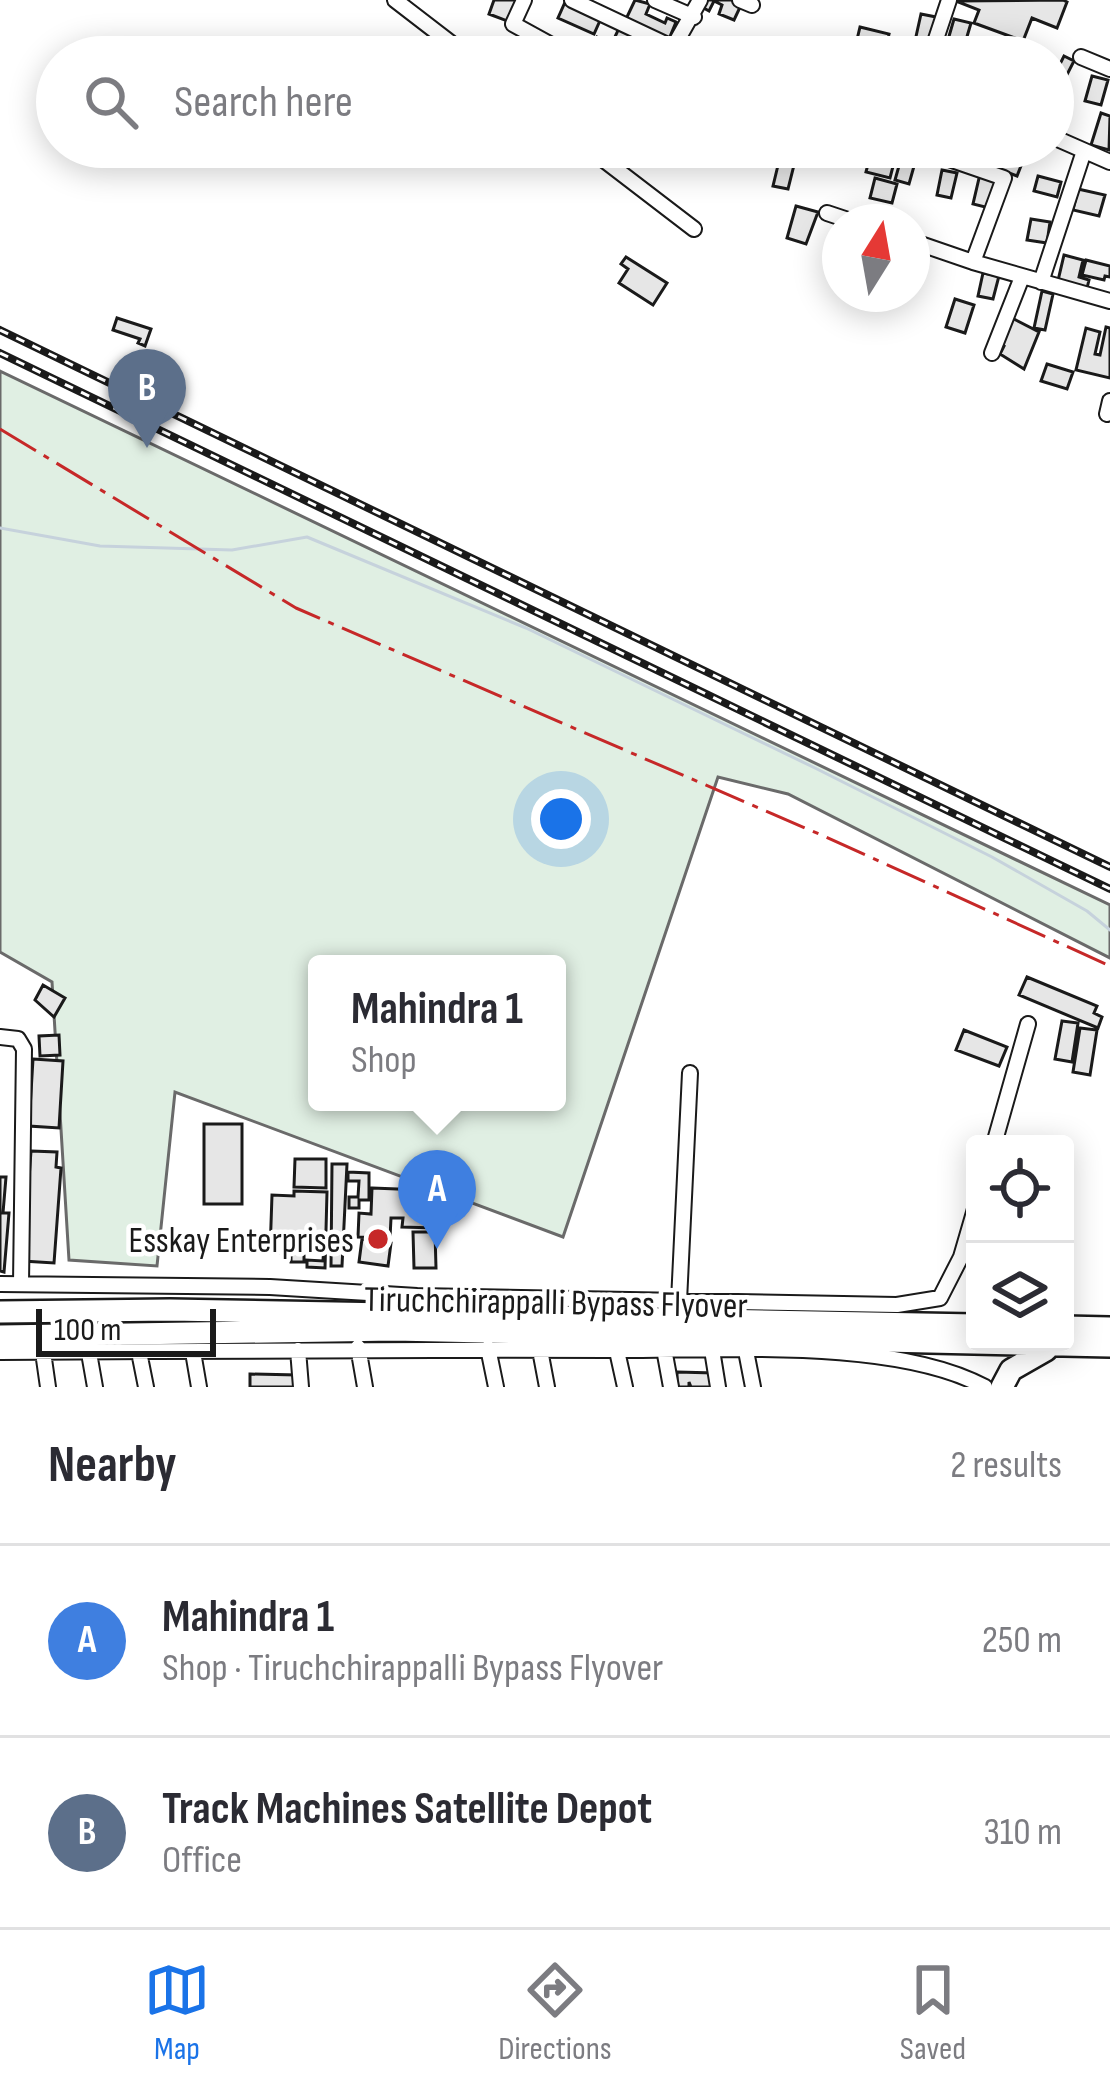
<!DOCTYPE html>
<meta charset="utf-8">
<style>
:root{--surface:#fff;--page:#f7f7f7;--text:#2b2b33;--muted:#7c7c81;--line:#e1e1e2;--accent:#1a73e8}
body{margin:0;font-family:"Sofia Sans Condensed",sans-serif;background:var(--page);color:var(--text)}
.controls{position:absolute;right:36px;bottom:36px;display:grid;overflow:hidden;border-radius:12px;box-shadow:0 6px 30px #0003}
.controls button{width:108px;height:108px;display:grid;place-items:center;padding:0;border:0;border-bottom:3px solid var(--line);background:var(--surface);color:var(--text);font:60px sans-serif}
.compass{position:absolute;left:822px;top:204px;width:108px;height:108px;border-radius:50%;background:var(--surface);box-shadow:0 6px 30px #0003;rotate:11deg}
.scale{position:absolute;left:36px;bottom:30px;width:180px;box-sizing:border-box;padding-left:12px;border:6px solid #1a1a1a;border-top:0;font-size:33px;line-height:42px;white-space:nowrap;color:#1a1a1a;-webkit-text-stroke:9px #fff;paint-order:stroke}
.you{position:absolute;left:561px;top:819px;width:42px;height:42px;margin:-30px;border:9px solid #fff;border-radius:50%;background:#1a73e8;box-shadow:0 0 0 18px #1a73e833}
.badge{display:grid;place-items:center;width:78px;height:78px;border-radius:50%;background:var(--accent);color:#fff;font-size:39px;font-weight:700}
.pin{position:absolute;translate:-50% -99px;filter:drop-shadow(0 3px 6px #0008)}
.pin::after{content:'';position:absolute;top:63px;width:42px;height:36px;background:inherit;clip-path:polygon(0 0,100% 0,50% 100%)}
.popup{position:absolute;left:308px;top:955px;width:258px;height:156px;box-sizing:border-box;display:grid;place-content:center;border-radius:12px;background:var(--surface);filter:drop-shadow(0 3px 9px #0005);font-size:39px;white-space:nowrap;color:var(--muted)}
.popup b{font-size:45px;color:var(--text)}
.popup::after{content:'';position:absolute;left:50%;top:100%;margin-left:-24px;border:24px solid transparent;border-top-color:var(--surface)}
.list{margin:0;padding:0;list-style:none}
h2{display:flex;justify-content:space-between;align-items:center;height:156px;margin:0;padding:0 48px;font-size:51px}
h2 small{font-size:39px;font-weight:400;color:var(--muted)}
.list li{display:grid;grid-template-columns:78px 1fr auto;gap:36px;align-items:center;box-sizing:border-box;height:192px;padding:0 48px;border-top:3px solid var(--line)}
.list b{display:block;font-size:45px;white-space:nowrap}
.list p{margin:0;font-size:39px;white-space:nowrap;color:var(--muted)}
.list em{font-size:39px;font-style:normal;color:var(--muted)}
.icon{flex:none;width:66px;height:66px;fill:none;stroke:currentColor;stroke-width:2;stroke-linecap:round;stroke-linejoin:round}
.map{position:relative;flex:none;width:1110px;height:1387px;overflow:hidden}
.search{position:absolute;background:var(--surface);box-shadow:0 6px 30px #0003;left:36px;right:36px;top:36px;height:132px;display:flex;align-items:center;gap:30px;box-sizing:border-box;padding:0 42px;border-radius:66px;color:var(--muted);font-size:45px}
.sheet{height:540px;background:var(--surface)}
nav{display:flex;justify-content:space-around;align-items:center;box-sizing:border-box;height:168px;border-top:3px solid var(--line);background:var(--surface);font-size:33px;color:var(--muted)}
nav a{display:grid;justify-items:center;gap:6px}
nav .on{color:var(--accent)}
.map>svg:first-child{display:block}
</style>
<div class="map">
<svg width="1110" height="1387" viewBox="0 0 1110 1387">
<rect width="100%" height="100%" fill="#fff"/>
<!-- green -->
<path fill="#e0efe3" stroke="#6a6a6a" stroke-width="3" fill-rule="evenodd" d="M0,371L1110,905V958L788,794L718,777L563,1237L175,1092L157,1266L69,1260L52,982L0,952ZM317,964H557V1102H317Z"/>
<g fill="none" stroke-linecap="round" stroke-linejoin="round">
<!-- stream -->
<path stroke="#c6d2dc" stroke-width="3" d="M0,528L100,546L232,550L307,537L526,628L815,768L992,857L1087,911L1110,930"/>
</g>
<!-- building -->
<path fill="#e6e6e6" stroke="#1a1a1a" stroke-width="3" d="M494,0H518L510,22L489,14Z
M566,0L602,16L594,34L558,18Z
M635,0L650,4L646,14L665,23L667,18L676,22L669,39L626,19Z
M705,0H735L742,3L734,20L719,14L722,5L714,1L709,11L702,7Z
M956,1L1063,0L1067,2L1057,28L1032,18L1023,41L974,23L979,10Z
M921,14L936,17L930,44L915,41Z
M954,19L971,23L961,57H943Z
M620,26L652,43L645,57L613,41Z
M860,27L889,34L884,55L855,48Z
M526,37L556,57H512Z
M597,37L617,47L612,57H587Z
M1064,56L1074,61L1053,102V78Z
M1092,76L1108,80L1101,105L1085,101Z
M1101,113L1110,116L1109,150L1091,145Z
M827,147H849L845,166L824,161Z
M859,147L897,151L890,178L866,172L868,164L855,161Z
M904,148L918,152L909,184L895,180Z
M1000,149L1024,158L1017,176L993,167Z
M780,157L795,161L788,189L773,186Z
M942,170L957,173L951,198L937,195Z
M980,174L1000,179L993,209L973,204Z
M1038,176L1061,182L1057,197L1034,191Z
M875,178L897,184L892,203L870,198Z
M1078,189L1105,195L1099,216L1073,210Z
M796,206L818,212L806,244L787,238Z
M1031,219L1050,222L1047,243L1027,240Z
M1064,255L1083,260L1079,277L1089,280L1086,292L1057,285Z
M626,257L667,283L653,305L619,283L628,269L621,264Z
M1086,260L1110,266V277L1105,276L1104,280L1082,275Z
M983,273L999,276L993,299L978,296Z
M1042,291L1053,294L1045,330L1034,328Z
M955,299L974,305L965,333L946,327Z
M117,318L151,329L145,346L138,343L140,339L113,330Z
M1012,318L1039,332L1024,369L1000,354L1004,346L999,343Z
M1106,327L1110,328V378L1076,370L1086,328L1100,332L1095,354L1100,355Z
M1047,364L1073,372L1067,389L1041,381Z
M1027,977L1097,1006L1094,1013L1102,1017L1098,1028L1019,995Z
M43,985L65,998L54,1017L35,1000Z
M1062,1021L1078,1023L1072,1062L1055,1059Z
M1080,1028L1097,1030L1090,1075L1073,1072Z
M964,1030L1007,1047L999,1066L956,1050Z
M59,1035L60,1055L40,1056L39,1036Z
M33,1059L63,1061L59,1128L29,1126Z
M204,1124H242V1204H204Z
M31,1151L57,1152L56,1167L61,1168L54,1263L23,1261Z
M295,1159H326V1188L294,1187Z
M332,1164H347L342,1266H331Z
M348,1172L369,1173V1200H359V1208H349V1197H358L359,1181H348Z
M0,1177H6L3,1213H9L4,1272L0,1271Z
M372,1188L422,1190V1211L437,1212L436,1228L402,1227L403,1218H391L390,1238L358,1237L359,1213L371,1214Z
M294,1191L327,1192L325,1268L307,1267V1260L323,1261L324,1242H317V1247H304V1262H291V1253H270L272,1195L294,1196Z
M413,1232H435L436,1268H414Z
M362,1239L391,1243L388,1266L359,1262Z
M677,1372L714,1373V1387H691L689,1382V1387H677Z
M250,1374L297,1375V1387H250Z"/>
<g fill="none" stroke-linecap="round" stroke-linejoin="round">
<!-- minor casing -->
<g stroke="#1a1a1a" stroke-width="18">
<path id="minor" d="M395,0L469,57
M524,0L513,24L573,57
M572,0L693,57
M655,0L694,17
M740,0L752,5
M674,46L700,0
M930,57L949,0
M1081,57L1110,69
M1053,137L1110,162
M587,147L694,229
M914,147L1004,178L973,262L1110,301
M827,213L854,222
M912,241L973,262
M1041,282L1084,151
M992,353L1022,277
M1107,414L1110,401
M0,1037L18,1039L24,1049L21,1284
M994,1144L1028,1024
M0,1284L270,1287L417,1296L897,1305L940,1298L961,1257L975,1209
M679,1301L690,1073
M358,1347L365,1387
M488,1348L496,1387
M664,1349L671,1387
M298,1350L301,1387
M540,1350L547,1387
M712,1350L718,1387
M617,1351L625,1387
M746,1351L753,1387
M0,1352C203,1351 406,1349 609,1350C715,1351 893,1337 985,1387
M43,1352L48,1387
M139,1352L146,1387
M193,1352L199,1387
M89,1353L95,1387"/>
</g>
<!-- highway casing -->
<g stroke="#1a1a1a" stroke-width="26">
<path id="highway" d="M0,1312L170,1310L975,1325
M1065,1327L1110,1328
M0,1336L394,1330L1110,1346
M1002,1387L1011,1370L1046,1350"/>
</g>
<!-- minor -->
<use href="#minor" stroke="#fff" stroke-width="14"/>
<!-- highway -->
<use href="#highway" stroke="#fff" stroke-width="21"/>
<!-- rail casing -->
<g stroke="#1a1a1a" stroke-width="8">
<path id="rail" d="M0,330L1110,867
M0,353L1110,889"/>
</g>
<!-- rail -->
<use href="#rail" stroke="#fff" stroke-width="3" stroke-dasharray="9" stroke-linecap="butt"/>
<!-- power -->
<path stroke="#c62828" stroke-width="3" stroke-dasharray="42 9 6 9" stroke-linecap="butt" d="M0,429L296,608L826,837L1110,966"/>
</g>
<!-- markers -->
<circle fill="#c62828" stroke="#fff" stroke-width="4.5" cx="378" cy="1239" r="12"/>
<g text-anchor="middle" stroke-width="9" stroke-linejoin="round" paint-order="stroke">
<!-- poi labels -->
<g font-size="36" fill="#1a1a1a" stroke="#fff" text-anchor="end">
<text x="354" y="1252">Esskay Enterprises</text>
</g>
<!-- street labels -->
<g font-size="36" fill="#1a1a1a" stroke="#fff">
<text transform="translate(556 1301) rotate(1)" y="13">Tiruchchirappalli Bypass Flyover</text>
</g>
</g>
</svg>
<div class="controls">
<button><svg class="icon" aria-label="locate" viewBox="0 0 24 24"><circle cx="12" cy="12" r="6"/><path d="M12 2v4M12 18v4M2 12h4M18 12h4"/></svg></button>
<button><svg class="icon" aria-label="layers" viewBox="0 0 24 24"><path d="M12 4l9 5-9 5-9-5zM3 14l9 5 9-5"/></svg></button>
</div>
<svg class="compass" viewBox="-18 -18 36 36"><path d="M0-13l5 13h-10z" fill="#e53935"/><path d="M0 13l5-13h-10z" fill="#7c7c81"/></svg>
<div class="scale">100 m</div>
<div class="you"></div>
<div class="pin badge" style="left:437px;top:1249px;background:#3f7fe0">A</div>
<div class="popup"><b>Mahindra 1</b>Shop</div>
<div class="pin badge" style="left:147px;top:448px;background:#5c6f8a">B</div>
<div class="search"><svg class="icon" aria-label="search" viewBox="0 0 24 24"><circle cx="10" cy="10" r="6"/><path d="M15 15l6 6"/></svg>Search here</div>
</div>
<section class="sheet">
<h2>Nearby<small>2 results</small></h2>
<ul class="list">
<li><span class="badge" style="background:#3f7fe0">A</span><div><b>Mahindra 1</b><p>Shop · Tiruchchirappalli Bypass Flyover</p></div><em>250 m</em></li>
<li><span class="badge" style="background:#5c6f8a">B</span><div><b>Track Machines Satellite Depot</b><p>Office</p></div><em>310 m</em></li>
</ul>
</section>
<nav>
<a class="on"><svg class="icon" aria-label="map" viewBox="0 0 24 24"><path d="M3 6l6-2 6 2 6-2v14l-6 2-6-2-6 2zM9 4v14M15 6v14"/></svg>Map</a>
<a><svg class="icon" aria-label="directions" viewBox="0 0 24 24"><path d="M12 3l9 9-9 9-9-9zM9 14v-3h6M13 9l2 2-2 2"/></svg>Directions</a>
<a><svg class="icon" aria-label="saved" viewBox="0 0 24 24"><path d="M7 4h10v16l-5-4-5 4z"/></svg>Saved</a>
</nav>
